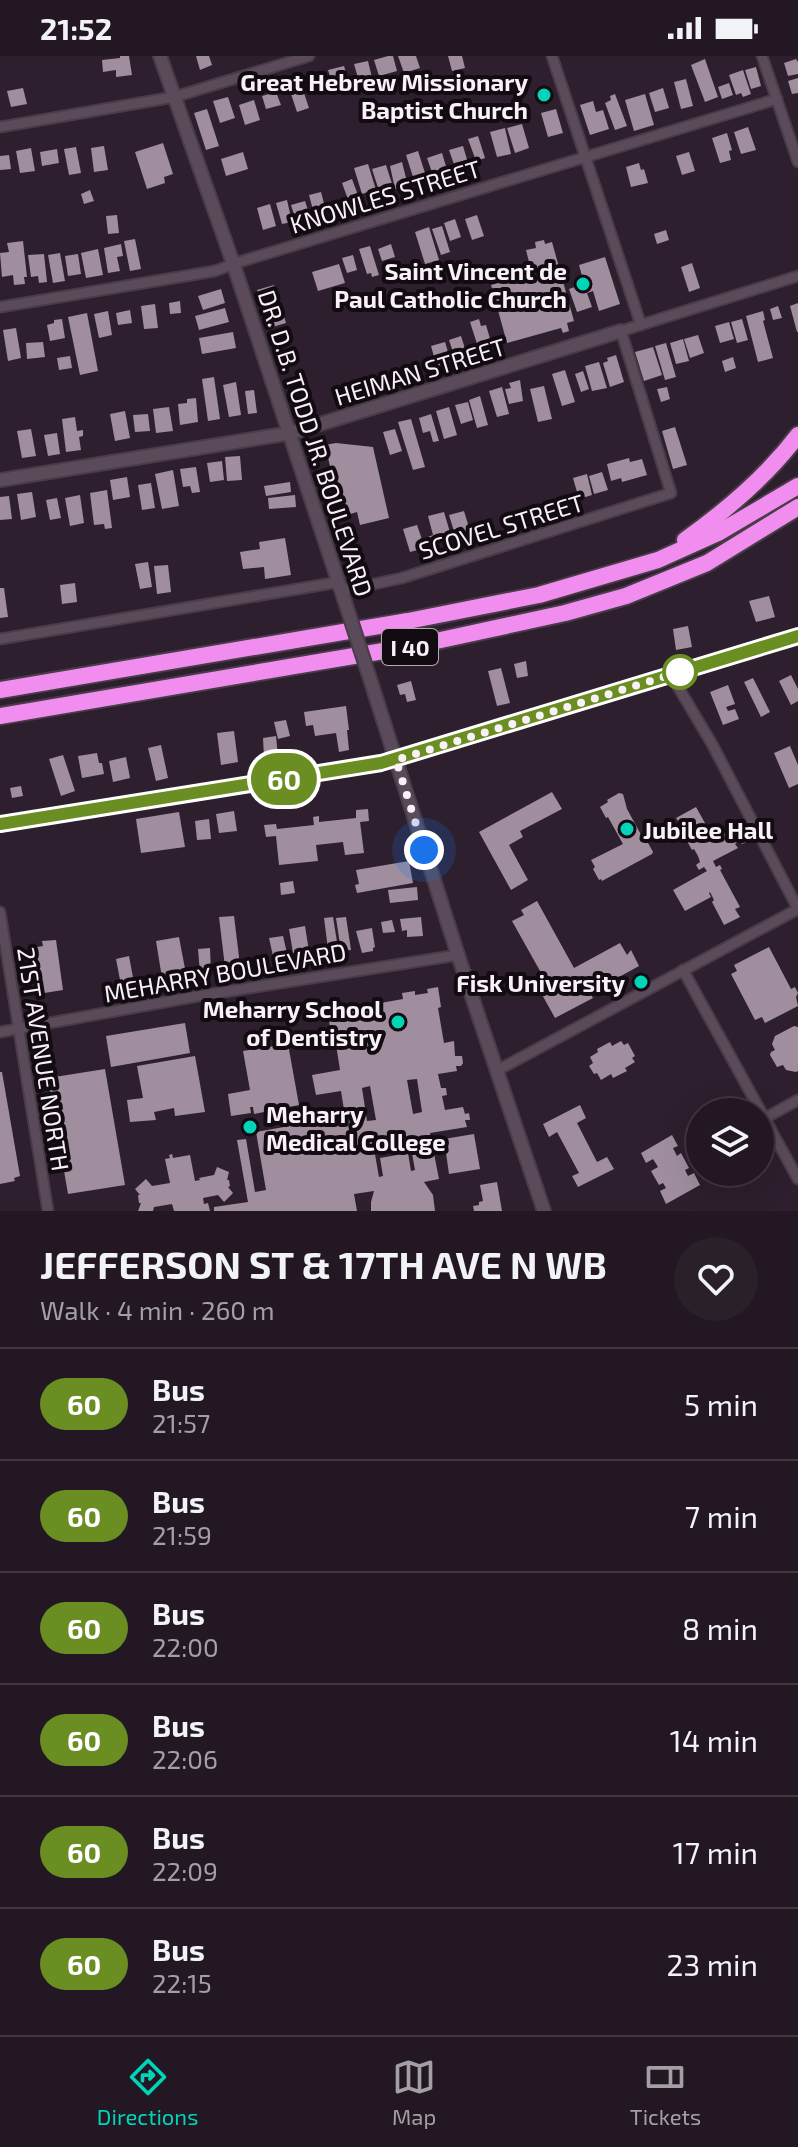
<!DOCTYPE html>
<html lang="en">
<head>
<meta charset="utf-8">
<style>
  :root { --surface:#221722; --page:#2a202a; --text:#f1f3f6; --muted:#a29fa5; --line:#3f3640; --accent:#00d5b7 }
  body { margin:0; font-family:"Exo 2",sans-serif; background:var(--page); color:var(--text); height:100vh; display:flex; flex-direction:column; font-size:30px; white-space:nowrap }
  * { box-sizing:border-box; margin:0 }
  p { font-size:26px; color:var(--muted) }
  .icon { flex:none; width:44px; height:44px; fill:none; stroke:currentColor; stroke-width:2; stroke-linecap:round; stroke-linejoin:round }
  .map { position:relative; height:1155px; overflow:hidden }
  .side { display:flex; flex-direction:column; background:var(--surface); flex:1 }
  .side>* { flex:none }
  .badge { padding:0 16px; border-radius:26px; font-size:28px; line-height:52px }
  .tools { position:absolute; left:686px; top:1042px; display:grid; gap:16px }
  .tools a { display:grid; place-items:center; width:88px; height:88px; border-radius:50%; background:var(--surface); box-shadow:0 8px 32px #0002,0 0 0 2px var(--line); font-size:40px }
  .you { position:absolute; width:40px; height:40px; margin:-20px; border:6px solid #fff; border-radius:50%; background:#1a73e8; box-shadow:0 0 0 12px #1a73e833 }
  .map>.badge { position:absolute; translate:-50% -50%; box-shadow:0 0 0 4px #fff }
  .round { display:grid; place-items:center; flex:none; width:84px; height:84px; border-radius:42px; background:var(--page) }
  .headline { display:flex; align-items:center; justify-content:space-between; height:136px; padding:0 40px }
  h1 { font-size:38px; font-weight:700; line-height:60px }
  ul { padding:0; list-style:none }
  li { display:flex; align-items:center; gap:24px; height:112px; padding:0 40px; border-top:2px solid var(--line) }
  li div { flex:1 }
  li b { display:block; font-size:30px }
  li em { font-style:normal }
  li .badge { min-width:88px; font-weight:700; text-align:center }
  .status { display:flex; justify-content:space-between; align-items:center; height:56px; padding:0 40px; background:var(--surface); direction:ltr }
  .status svg { height:22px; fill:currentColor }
  .tab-bar { display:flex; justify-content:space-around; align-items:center; height:112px; border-top:2px solid var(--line); background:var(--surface); font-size:22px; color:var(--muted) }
  .tab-bar a { display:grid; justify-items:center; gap:4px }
  .tab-bar .on { color:var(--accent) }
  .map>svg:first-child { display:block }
</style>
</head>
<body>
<div class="status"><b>21:52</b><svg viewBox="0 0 49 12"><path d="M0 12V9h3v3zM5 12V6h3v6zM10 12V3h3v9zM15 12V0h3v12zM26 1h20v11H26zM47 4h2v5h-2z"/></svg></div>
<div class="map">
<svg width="798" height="1155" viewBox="0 0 798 1155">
  <rect width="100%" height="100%" fill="#2d1f2d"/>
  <g fill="#a08e9f" fill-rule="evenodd">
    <path d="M120,0H129L132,19L116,21V14L103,16L102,4L120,2Z"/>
    <path d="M196,0H209L212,9L200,14Z"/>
    <path d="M388,0H393L397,15L379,20L374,4Z"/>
    <path d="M398,0H416L420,12L404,17Z"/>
    <path d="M448,0H462L465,12L452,15Z"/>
    <path d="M705,3L718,41L705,46L691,9Z"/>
    <path d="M796,3L798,6V18L788,20L784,7Z"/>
    <path d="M368,5L373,26L360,29L354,8Z"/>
    <path d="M344,10L350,30L335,35L328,14Z"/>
    <path d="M756,11L761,30L751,33L745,14Z"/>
    <path d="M743,14L751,38L743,41L741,37L736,39L729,19Z"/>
    <path d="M798,22V37L792,38L788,25Z"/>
    <path d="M686,23L693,50L681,53L674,26Z"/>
    <path d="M729,27L733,39L722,43L718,31Z"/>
    <path d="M302,31L309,52L297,56L290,35Z"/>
    <path d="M23,32L27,48L11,51L7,35Z"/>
    <path d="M663,32L669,52L655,56L649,37Z"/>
    <path d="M276,36L281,49L266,53L262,40Z"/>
    <path d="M615,38L627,70L615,74L605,47L611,44L610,40Z"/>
    <path d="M645,38L654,69L634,75L625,44Z"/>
    <path d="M228,41L235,62L220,67L213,45Z"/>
    <path d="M254,44L260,64L245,69L239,49Z"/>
    <path d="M593,45L596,56L603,54L609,73L590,79L580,49Z"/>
    <path d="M207,53L219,90L206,94L194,57Z"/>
    <path d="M556,53L563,77L548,81L541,57Z"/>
    <path d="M522,68L529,92L515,97L507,72Z"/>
    <path d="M748,71L756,94L741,98L734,76Z"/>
    <path d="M505,72L511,98L497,101L490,76Z"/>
    <path d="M727,77L732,94L729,95L731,104L720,107L712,82Z"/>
    <path d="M478,80L485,102L476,105L468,83Z"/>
    <path d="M163,87L173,118L164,121L165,127L147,133L135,96Z"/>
    <path d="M104,90L108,114L94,116L91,92Z"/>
    <path d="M463,90L469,110L456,114L449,94Z"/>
    <path d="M76,91L81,117L69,119L64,93Z"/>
    <path d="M31,92L35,115L20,117L16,95Z"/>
    <path d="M57,93L59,107L42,110L40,96Z"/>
    <path d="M418,95L425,117L413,121L406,99Z"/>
    <path d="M243,96L248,113L226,120L221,103Z"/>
    <path d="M689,96L695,115L682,119L676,100Z"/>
    <path d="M442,97L448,117L434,122L427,102Z"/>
    <path d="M9,99L11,113L0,114V100Z"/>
    <path d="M402,106L408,130L395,133L390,110Z"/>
    <path d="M639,107L641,114L644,113L648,127L631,131L626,111Z"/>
    <path d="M368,108L377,137L369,139L368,136L362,138L354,112Z"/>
    <path d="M386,109L394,134L380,138L372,113Z"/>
    <path d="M352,123L359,142L349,146L342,127Z"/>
    <path d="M90,134L94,145L84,148L81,138Z"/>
    <path d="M321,136L325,151L313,154L309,139Z"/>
    <path d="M287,144L292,166L282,168L276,147Z"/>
    <path d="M305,145L310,160L296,165L291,149Z"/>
    <path d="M270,148L276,170L263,174L257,152Z"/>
    <path d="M117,159L119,177L108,178L106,160Z"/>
    <path d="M477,159L484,180L472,184L465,163Z"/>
    <path d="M455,163L461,181L450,185L444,167Z"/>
    <path d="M442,170L450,196L441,199L432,173Z"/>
    <path d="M429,171L439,204L425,208L415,176Z"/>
    <path d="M666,174L669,184L657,188L654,178Z"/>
    <path d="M135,183L141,213L130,215L124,185Z"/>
    <path d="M544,184L545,188L552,186L574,265L567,267L569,275L563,277L561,272L507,287L491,229L532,218L526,194L536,192L535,186Z"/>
    <path d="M23,185L27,221H24L25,228L14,229L13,219L2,221L0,197L9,196L7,187Z"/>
    <path d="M121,188L123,200L117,201L120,215L108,217L104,192Z"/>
    <path d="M391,188L395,201L382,205L378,193Z"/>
    <path d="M370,190L379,219L372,221L371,217L367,218L359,193Z"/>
    <path d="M98,193L103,219L86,222L81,197Z"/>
    <path d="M60,197L65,225L53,227L48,199Z"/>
    <path d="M44,198L47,226L39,227L38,220L31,221L28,199Z"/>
    <path d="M78,198L81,218L68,220L65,200Z"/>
    <path d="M353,199L357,214L347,217L342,202Z"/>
    <path d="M605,201L620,248L599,255L593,235L587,237L592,251L577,256L569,233L580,229L578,222L582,220L579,209Z"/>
    <path d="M692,207L700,232L689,236L681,211Z"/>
    <path d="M339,208L345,227L318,235L312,216Z"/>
    <path d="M274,229L286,267L269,272L257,234Z"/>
    <path d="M221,233L225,247L203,254L198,240Z"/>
    <path d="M180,245L181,257L170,258L169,247Z"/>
    <path d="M798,247V276H797L790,250Z"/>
    <path d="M155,248L158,272L144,273L141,250Z"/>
    <path d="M778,250L782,262L773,264L770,253Z"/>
    <path d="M225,252L229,266L199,274L195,260Z"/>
    <path d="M130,254L132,267L118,269L116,257Z"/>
    <path d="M108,255L112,279L99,282L94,258Z"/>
    <path d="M763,255L765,264L763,265L773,302L758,306L746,260Z"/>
    <path d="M87,257L98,315L80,319L68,261Z"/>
    <path d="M62,263L65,282L50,285L47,269L54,267V264Z"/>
    <path d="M479,263L481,270L486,269L493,293L480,297L470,266Z"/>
    <path d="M742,263L748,284L737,287L731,266Z"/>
    <path d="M729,266L734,283L720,287L715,270Z"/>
    <path d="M16,272L21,302L8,305L3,274Z"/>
    <path d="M233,276L236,292L202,298L199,282Z"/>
    <path d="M698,279L704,297L690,302L684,283Z"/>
    <path d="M461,280L468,302L456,305L449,284Z"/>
    <path d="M683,283L689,305L676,308L670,287Z"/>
    <path d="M43,286L45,301L27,303L26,287Z"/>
    <path d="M445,286L451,306L437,311L431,290Z"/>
    <path d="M666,287L676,321L665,324L655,290Z"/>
    <path d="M653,291L662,319L644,325L635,296Z"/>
    <path d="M616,299L624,326L610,331L603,307L608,305L607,302Z"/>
    <path d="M70,300L72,312L59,314L57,302Z"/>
    <path d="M733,301L736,312L725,316L722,305Z"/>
    <path d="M599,306L607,332L592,335L585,310Z"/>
    <path d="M565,314L575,346L562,350L552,318Z"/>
    <path d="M583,315L589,333L581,336L575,318Z"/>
    <path d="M214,321L220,363L208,365L202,323Z"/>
    <path d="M520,324L523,345L509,348L505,333L511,332L509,327Z"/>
    <path d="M236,326L241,359L229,361L223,329Z"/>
    <path d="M544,330L552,363L538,366L530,333Z"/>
    <path d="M502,331L509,358L497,361L489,335Z"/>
    <path d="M667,331L670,343L661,346L657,333Z"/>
    <path d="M254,334L257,357L248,358L245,335Z"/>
    <path d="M480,340L488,369L477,372L469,344Z"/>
    <path d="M196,342L198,366L180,369L178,348L187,347V343Z"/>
    <path d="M468,346L473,364L461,368L455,349Z"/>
    <path d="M169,351L173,375L156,377L153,353Z"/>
    <path d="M449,351L457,379L444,383L436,355Z"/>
    <path d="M125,355L130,382L115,385L110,358Z"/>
    <path d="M148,358L150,375L135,376L133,359Z"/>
    <path d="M431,358L439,385L433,386L430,375L423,377L419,362Z"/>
    <path d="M75,361L77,375L83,374V380L79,381L81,394L66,396L62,363Z"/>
    <path d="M411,363L425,411L413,414L398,366Z"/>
    <path d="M675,371L687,409L673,413L662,375Z"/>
    <path d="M31,373L36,400L22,402L17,375Z"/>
    <path d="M395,373L402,395L390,399L383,376Z"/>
    <path d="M57,377L60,398L48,400L44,379Z"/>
    <path d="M336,387L373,391L389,462L360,469L357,456L347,459L345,447L339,448L325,389Z"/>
    <path d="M240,400L242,424L227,425L225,401Z"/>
    <path d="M629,402L630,406L642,403L647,419L622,426L621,422L611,425L607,408Z"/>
    <path d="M222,405L224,424L210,426L207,407Z"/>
    <path d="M196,411L200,436L192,437L190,430L183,431L180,413Z"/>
    <path d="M173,414L179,450L162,453L155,418Z"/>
    <path d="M602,416L608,434L594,438L589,420Z"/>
    <path d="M587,418L592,439L579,443L573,422Z"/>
    <path d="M127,421L130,441L113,444L110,424Z"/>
    <path d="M290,426L291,436L266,440L264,430Z"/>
    <path d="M151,427L155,452L142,454L138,429Z"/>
    <path d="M107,434L112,472L105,473L104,468L94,469L90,437Z"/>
    <path d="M32,436L36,461L21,464L17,438Z"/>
    <path d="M80,439L84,467L70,470L65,442Z"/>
    <path d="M295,439L296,451L269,453L268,442Z"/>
    <path d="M9,440L12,463L0,464V441Z"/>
    <path d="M57,442L61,462L50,464L46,444Z"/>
    <path d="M464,455L471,478L456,482L449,459Z"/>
    <path d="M444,456L452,483L431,490L428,481L433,479L428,460Z"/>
    <path d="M417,469L425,492L410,496L403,473Z"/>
    <path d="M285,482L291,519L265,523L264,511L243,513L240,496L260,493L259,486Z"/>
    <path d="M148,506L152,531L140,533L135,508Z"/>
    <path d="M168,509L171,536L157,538L154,510Z"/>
    <path d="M75,527L77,546L62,548L60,529Z"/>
    <path d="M0,532H4L8,561L0,562Z"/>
    <path d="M769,540L775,561L756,566L749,545Z"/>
    <path d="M688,570L692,591L676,594L673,573Z"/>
    <path d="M526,605L528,620L517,622L514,608Z"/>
    <path d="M501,612L510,647L497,650L488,615Z"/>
    <path d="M791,619L798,633V645L791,649L779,625Z"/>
    <path d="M753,622L770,656L761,661L744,626Z"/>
    <path d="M411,625L416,644L407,646L405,638L400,639L397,629Z"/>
    <path d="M728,629L735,648L726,651L728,655L735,653L739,663L723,669L710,636Z"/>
    <path d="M346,650L349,674H347L349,694L339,696L336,677L315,680L313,669L306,670L304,656Z"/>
    <path d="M286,664L290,680L278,683L274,666Z"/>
    <path d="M234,675L238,706L221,709L217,677Z"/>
    <path d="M276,680L278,701L264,702L263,682Z"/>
    <path d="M161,689L168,722L156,725L148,692Z"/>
    <path d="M790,690L798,709V728L789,732L774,697Z"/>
    <path d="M97,697L99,707H102L104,718L82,722L78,700Z"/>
    <path d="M63,699L75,735L61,740L49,703Z"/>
    <path d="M126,701L130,722L113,726L109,705Z"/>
    <path d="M21,730L23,740L12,742L10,732Z"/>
    <path d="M552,736L562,753L520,775L523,781L509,789L528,824L511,834L479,776Z"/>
    <path d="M619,737L623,738L627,753L645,786L647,785L653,796L652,798L602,825L601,823L599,824L593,813L595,811L591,804L623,788L608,761L606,762L600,751L608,746L607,744Z"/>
    <path d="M696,751L710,776L707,778L711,785L712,784L711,781L735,767L746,786L742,788L740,785L735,788L738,792L713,805L716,811L720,809L722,813L720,814L740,851L735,853L740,861L724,869L712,846L714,844L710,836L709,837L711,841L685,855L673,834L707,815L704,811L699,814L696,809L700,806L698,800L694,793L692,794L678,769L682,767L681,765L679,766L676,762Z"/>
    <path d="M368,753L369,765L360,766L364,797L345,799L343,786L316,789L318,805L279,809L276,780L266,781L264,769L276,768L277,773L314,769L313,761L319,760V766L356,762V754Z"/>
    <path d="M234,755L237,775L219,777L216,758Z"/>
    <path d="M179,756L185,791L141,797L136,763Z"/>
    <path d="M209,763L211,783L197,784L195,765Z"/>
    <path d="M409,805L413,827L357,837L355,829L359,828L356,814Z"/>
    <path d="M293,825L295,837L281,839L280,827Z"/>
    <path d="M417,831L418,844L390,847L388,834Z"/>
    <path d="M537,845L574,912L620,887L627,899L631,894L639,910L590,937L593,942L555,962L540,935L549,931L512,865L524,859L521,854Z"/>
    <path d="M234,860L240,909L225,911L219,861Z"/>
    <path d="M333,861L338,892L328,893L324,862Z"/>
    <path d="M346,861L351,894L341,895L336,862Z"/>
    <path d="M421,861L423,880L407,881V874L402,875L400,863Z"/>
    <path d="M392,864L395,876L383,877L381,866Z"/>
    <path d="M305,870L309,895L293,897L289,873Z"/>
    <path d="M372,872L375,891L373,892V895L362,897L356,875Z"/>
    <path d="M283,880L287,897L273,900L269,882Z"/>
    <path d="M179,881L186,918L162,922L156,885Z"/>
    <path d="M56,884L63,934L38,938L31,892L43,890L42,885Z"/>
    <path d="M769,891L791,933L795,931L798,937L796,941L798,950L765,967L762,961L755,964L731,918L737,915L734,909Z"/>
    <path d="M210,892L211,917H200L198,893Z"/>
    <path d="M129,900L134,927L121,929L116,903Z"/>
    <path d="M438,931L441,951L438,952L444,987L454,985L455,1000H462L463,1007L461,1010H456L457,1015L438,1018L441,1032H446L447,1039L442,1040L445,1054L463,1051L465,1058L469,1057L470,1064H465L467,1071L430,1077L439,1123L424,1126L433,1139L435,1155H371V1146L374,1135L354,1138L357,1155H214V1151L248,1146L237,1084L246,1083L255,1136L266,1134L256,1076L345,1060L341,1035L316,1039L312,1019L340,1014L335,982L323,984L321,972L330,971L327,954L339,952L341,954L403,943L402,937L415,935V939L428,937L427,933ZM417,1023L422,1056L413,1058L407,1024ZM370,1030L376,1064L367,1065L362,1032ZM409,1081L415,1114L411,1115L408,1097L380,1102L383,1120L379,1121L373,1087Z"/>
    <path d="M185,967L190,997L111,1011L106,980Z"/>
    <path d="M794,970L798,971V1015L796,1016L786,1014L783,1009L777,1011L770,999L771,996L775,994L772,988L775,980Z"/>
    <path d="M621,985L624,989L628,987L635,1000L632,1002L635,1006L625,1012L627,1015L613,1022L611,1018L601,1024L597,1017L594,1018L589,1010L593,1007L590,1001L598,996L597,993L610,986L612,990Z"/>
    <path d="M288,988L299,1049L254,1058L253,1051H250L251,1057L231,1060L228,1038L250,1034L243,995Z"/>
    <path d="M195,1000L205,1056L175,1060L174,1052L154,1056L156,1064L130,1066L127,1044L143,1042L137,1010Z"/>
    <path d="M105,1013L125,1129L68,1138L48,1022Z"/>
    <path d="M0,1016H2L20,1120L14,1122L15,1125L0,1128Z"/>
    <path d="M580,1049L586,1062L577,1067L597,1106L607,1101L614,1113L578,1131L572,1120L579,1117L557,1076L549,1081L543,1068Z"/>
    <path d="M474,1078L480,1113L449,1118L444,1083Z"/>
    <path d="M672,1079L678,1090L673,1092L677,1100L681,1097L689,1112L685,1114L688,1120L694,1117L700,1129L666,1148L660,1135L666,1132L663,1127L659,1129L651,1115L658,1111L653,1103L646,1107L641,1097Z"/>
    <path d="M172,1098L173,1102L190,1099L195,1125L200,1124L199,1122L214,1119L217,1111L229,1116L227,1124H229L230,1130L228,1131L233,1137L224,1146L218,1139L203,1142L204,1148L208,1147L210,1155H174L172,1148L154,1151L153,1155H138L141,1147H139L138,1139H140L135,1133L146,1123L152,1130L170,1127L165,1103L170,1102L169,1099Z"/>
    <path d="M497,1126L502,1155H474L473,1150L479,1149V1146L483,1145L480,1129Z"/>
  </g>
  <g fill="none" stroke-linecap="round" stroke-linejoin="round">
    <defs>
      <g id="street">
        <path d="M552,0L641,269"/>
        <path d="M762,0L798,106"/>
        <path d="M0,71L174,41L309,0"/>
        <path d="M0,251L215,215L239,206L777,43"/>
        <path d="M341,535L402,522L671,437L621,275L798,220"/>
        <path d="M0,583L339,526"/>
        <path d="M671,619L712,688L798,853"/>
        <path d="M0,856L48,1155"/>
        <path d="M683,914L798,1123"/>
        <path d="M0,976L198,940L458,899"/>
        <path d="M498,1014L798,853"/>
        <path d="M765,1062L798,1044"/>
      </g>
      <g id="secondary">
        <path d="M160,0L233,207L346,549"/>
        <path d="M0,424L291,377L621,275"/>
        <path d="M371,626L458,899L544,1155"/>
        <path d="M0,768L381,707L798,580"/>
      </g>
      <g id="highway">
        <path d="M685,484C727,454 767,420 798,379"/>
        <path d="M0,634L408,565L539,539L658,504L718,477L798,430"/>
        <path d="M0,660L413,590L565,557L626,540L707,507L798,451"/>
      </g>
    </defs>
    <use href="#street" stroke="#473c47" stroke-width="13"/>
    <use href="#secondary" stroke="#473c47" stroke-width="16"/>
    <use href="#highway" stroke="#473c47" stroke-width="20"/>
    <use href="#street" stroke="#5b4b5a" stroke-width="9"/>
    <use href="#secondary" stroke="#5b4b5a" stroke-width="12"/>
    <use href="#highway" stroke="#f18def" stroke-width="16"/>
    <defs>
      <path id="secondary-bridge" d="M346,549L371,626"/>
    </defs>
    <use href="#secondary-bridge" stroke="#473c47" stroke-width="16" stroke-linecap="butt"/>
    <use href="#secondary-bridge" stroke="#5b4b5a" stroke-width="12"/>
  </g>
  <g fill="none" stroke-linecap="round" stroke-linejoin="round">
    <defs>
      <path id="line" d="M0,768L381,707L798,580"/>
    </defs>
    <use href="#line" stroke="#fff" stroke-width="18"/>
    <use href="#line" stroke="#6b8e23" stroke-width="12"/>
    <path stroke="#faf0f9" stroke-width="8" stroke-dasharray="0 14.4" d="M424,794L396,704L680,616"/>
  </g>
  <g fill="#00d5b7" stroke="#120b11" stroke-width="3">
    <circle cx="544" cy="39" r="8"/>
    <circle cx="583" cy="228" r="8"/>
    <circle cx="627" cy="773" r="8"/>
    <circle cx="641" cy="926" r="8"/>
    <circle cx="398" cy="966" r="8"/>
    <circle cx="250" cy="1071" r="8"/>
  </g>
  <circle fill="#fff" stroke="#6b8e23" stroke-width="4" cx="680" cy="616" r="16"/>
  <g text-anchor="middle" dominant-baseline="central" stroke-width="8" stroke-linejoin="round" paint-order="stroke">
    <rect fill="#120b11" stroke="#b4abb3" stroke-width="2" x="382" y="573" width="56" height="36" rx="6"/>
    <g font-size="22" font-weight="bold" fill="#faf0f9">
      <text x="410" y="591">I 40</text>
    </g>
    <g font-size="24" font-weight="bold" fill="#faf0f9" stroke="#120b11" text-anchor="end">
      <text x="528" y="25">Great Hebrew Missionary<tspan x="528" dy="28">Baptist Church</tspan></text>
      <text x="567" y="214">Saint Vincent de<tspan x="567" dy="28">Paul Catholic Church</tspan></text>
      <text x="643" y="773" text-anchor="start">Jubilee Hall</text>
      <text x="625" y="926">Fisk University</text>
      <text x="382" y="952">Meharry School<tspan x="382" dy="28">of Dentistry</tspan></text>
      <text x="266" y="1057" text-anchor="start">Meharry<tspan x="266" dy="28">Medical College</tspan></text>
    </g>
    <g font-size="24" fill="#faf0f9" stroke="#120b11">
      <text transform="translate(385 140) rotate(-17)">KNOWLES STREET</text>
      <text transform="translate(420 315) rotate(-17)">HEIMAN STREET</text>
      <text transform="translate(316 387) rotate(72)">DR. D.B. TODD JR. BOULEVARD</text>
      <text transform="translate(501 470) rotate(-17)">SCOVEL STREET</text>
      <text transform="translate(225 916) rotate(-10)">MEHARRY BOULEVARD</text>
      <text transform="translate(44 1003) rotate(81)">21ST AVENUE NORTH</text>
    </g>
  </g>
</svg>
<div class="tools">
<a><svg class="icon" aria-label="layers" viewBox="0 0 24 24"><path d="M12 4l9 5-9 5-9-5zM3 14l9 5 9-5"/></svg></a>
</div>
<div class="you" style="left:424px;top:794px"></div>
<b class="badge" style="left:284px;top:723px;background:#6b8e23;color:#fff">60</b>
</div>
<section class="side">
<div class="headline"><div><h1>JEFFERSON ST &amp; 17TH AVE N WB</h1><p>Walk · 4 min · 260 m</p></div><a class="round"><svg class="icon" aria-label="heart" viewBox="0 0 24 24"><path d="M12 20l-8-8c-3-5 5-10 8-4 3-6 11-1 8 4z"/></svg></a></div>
<ul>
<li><span class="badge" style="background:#6b8e23;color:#fff">60</span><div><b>Bus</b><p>21:57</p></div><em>5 min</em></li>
<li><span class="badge" style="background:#6b8e23;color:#fff">60</span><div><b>Bus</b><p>21:59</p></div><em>7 min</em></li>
<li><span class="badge" style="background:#6b8e23;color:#fff">60</span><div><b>Bus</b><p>22:00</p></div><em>8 min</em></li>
<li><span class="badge" style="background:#6b8e23;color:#fff">60</span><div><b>Bus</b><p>22:06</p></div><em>14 min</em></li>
<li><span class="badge" style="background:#6b8e23;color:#fff">60</span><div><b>Bus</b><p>22:09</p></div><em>17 min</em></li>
<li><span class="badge" style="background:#6b8e23;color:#fff">60</span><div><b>Bus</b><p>22:15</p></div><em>23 min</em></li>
</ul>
</section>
<nav class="tab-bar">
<a class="on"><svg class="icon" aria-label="directions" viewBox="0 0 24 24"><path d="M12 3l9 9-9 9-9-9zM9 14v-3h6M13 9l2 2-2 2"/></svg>Directions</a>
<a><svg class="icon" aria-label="map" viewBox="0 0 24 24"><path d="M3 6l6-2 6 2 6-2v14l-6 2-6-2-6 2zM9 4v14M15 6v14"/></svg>Map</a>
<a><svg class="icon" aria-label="tickets" viewBox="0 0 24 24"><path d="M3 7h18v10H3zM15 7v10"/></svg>Tickets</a>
</nav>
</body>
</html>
